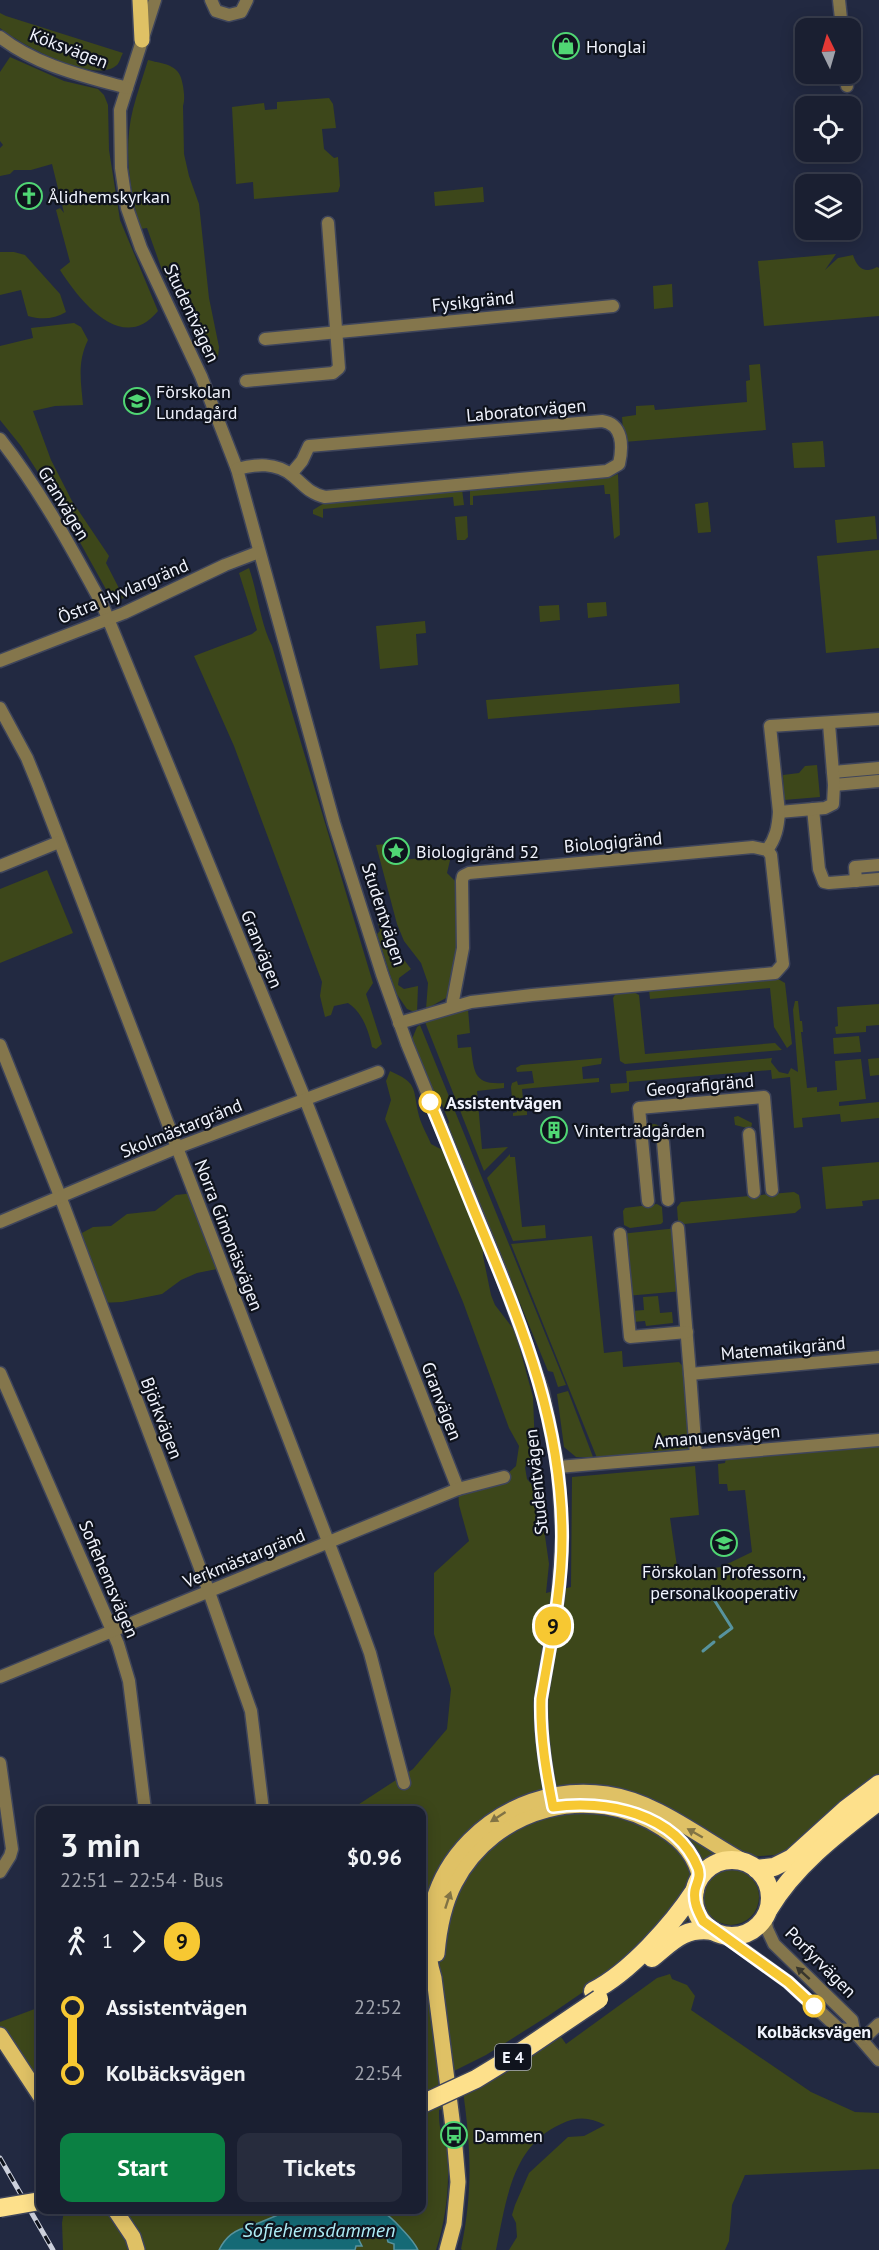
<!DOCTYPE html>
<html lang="en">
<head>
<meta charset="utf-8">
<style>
  :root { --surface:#1a1f31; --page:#272c3d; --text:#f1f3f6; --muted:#9fa2ab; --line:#383d4d; --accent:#0b8043 }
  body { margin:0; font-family:"PT Sans",sans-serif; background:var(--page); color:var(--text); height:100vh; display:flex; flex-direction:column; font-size:22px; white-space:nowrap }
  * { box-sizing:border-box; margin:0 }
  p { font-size:20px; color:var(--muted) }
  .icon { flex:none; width:33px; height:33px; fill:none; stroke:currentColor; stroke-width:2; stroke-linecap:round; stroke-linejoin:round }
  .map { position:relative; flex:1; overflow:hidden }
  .drawer { position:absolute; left:36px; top:1806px; width:390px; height:408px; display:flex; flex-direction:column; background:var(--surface); border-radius:12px; box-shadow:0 3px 15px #0003,0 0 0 2px var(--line) }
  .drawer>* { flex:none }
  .badge { padding:0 12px; border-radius:20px; font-size:21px; line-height:39px }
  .needle { width:39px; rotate:355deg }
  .tools { position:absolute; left:795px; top:18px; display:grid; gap:12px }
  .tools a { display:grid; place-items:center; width:66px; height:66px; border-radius:12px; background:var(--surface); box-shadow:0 3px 15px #0003,0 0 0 2px var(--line); font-size:30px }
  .map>.badge { position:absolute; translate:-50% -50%; box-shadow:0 0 0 3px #fff }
  .legs { display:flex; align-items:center; gap:9px; height:66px; padding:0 24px; font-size:20px }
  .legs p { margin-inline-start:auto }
  .head { display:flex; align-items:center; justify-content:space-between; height:102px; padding:0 24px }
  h1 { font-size:33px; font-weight:800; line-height:45px }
  .action { display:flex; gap:12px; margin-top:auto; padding:12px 24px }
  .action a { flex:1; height:69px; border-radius:12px; background:var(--accent); color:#fff; font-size:24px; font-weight:800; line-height:69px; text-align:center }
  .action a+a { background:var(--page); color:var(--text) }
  ul { padding:0 24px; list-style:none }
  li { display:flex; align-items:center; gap:21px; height:66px; font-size:22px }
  li i { display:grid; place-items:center; width:9px; height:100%; margin:0 8px; background:currentColor }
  li i::after { content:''; width:15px; height:15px; margin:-8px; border:4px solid; border-radius:50%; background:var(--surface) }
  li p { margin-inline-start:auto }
  li:first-child i { background:linear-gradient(#0000 50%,currentColor 0) }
  li:last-child i { background:linear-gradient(currentColor 50%,#0000 0) }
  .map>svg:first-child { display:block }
</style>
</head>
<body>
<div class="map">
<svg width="879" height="2250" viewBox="0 0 879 2250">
  <rect width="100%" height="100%" fill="#222941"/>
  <g fill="#3d471a">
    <path d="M0,13L6,16L123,53C121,56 120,62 117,65C95,85 23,45 4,31L0,28Z"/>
    <path d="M10,57L64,81L98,89L104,95L108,105L109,150L120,220L158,311C122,355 80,301 60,270L70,262L56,210L60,208L64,213L52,164L31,170H14L10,174L0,176V148L3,145L0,141V72Z"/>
    <path d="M148,60C167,65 180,64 183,86C184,93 185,99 183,106L184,154L189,176L199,204L209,298L219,347L218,357L202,354L187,316L184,300L174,290L162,270L147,228L140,229C130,190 123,149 133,109C137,93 143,77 148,60Z"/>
    <path d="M329,98L333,104L336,128L322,129L324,149L334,158L338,157L340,186L338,192L254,199L253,182L236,184L232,107L264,103L265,110L277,109V102Z"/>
    <path d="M483,187L484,202L435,206L434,192Z"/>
    <path d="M0,252H14L25,255L60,294L66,312C55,319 41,320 28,316L21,290L0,295Z"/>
    <path d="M836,254L825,270L838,258L853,255C857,268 865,274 877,267L879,268V316L764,326L758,261Z"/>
    <path d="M672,284L673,307L654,309L653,286Z"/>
    <path d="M74,323L81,327L88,340C77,362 81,382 83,405L55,406L33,411L51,460L72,501L109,556L106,563L124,598L113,602L61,508L21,446L0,420V346L33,338L31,328Z"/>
    <path d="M760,364L766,430L624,442L622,417L636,415V406L654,405L655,410L747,402L746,381L750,380L749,365Z"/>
    <path d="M823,441L825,467L794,468L792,443Z"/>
    <path d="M618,474L620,535L614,539L610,494H605L604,485L473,496V505H470V489L608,478Z"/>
    <path d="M462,489L464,505L454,506L453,497L323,509V518L313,514V510L326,502Z"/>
    <path d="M708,502L711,532L698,533L695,504Z"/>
    <path d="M467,516L468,537L465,540H457L455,517Z"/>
    <path d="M875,516L877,539L837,543L835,520Z"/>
    <path d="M879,550V648L826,653L817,556Z"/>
    <path d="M249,568C258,594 260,622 272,646L373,983L366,994L382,1044L376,1049L372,1047C369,1031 362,1012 348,1003L334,1006L331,1015L325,1017L320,996L322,982L234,746L194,656L252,634L257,630L239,573Z"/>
    <path d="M606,602L607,616L588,618L587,603Z"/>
    <path d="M559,605L560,620L540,622L539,606Z"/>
    <path d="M425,621L426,633L416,634L418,665L380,669L376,626Z"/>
    <path d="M679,684L680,703L488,719L486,700Z"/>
    <path d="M817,765L820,797L784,800L783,775L799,773L805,766Z"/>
    <path d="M396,843L398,860L451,856L447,873L455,881L459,953L446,998L426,1009L428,983L421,963L404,941L397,924L376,845Z"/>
    <path d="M47,870L73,933L0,963V889Z"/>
    <path d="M383,917L395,948L411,969L399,978L398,985L404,989L418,986L417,1013L407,1009L396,993L377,934L380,931L377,919Z"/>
    <path d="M778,979L785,983L792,1044L787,1048L774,1027L770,988L650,999L649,990Z"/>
    <path d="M632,991L639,995L645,1054L775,1043L782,1050L625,1064L620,1061L613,998L616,993Z"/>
    <path d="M795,1001H798L800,1021H802L803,1032H801L807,1088L817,1087V1092L837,1090L835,1061L861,1059L866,1099L839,1102V1106L879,1102V1118L841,1122L840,1114L802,1118L803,1127L794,1128L790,1077L772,1079L771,1070L629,1082V1091L611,1093L610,1084L627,1083L626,1071L772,1058L771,1062L779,1072L788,1074L791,1068L798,1072L793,1010Z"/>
    <path d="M879,1004V1025L866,1026V1032L836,1034L835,1027L838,1026L837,1007Z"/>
    <path d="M468,1009L470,1033L457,1035L458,1048L471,1047C474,1073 474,1085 504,1083V1088L477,1091L482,1149L508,1147L484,1171L425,1022Z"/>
    <path d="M420,1025L566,1385L558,1387L553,1372L548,1371L447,1127L449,1122L438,1094L432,1092L412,1039L417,1027Z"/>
    <path d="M859,1036L861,1052L834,1054L833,1038Z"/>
    <path d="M602,1058L601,1064L582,1067L583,1079L599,1078V1082L522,1089L524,1110L527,1111V1115L513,1116V1113L517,1112L516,1099H512L511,1087L512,1083L517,1081L518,1085L534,1083L532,1071L517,1072L516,1068L521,1065Z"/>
    <path d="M879,1058V1075L870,1076L868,1059Z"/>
    <path d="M390,1071C417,1083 413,1087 418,1112C420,1123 427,1134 431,1144L452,1155L483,1232V1256L491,1295L495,1305L515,1331L533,1397L535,1449L525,1467L527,1479L534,1487L545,1536L549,1564L546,1593L571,1587L572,1477L695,1466L699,1515L670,1518L678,1573L721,1567L752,1552L745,1490L728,1491L727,1484H719L718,1464L725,1463L727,1453L879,1440V1775L832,1812L786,1854L737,1858L700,1879L687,1921L548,2016L486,2055L438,2079L442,2109L439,2110C439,2117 439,2127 442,2133C444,2138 446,2140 447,2146C450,2182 447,2216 436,2250H63L62,2223L64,2210H422V1810H350L413,1769L447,1729L451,1689L434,1634V1573L469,1541L459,1505L458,1489L504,1477L516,1466L519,1446L509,1428L463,1302L385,1119L391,1100L386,1081Z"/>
    <path d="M738,1116L752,1123L751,1129L735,1125L734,1117Z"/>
    <circle cx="654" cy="1131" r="7"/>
    <path d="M510,1154V1157H515L522,1227L545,1225L546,1238L513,1241L487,1178Z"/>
    <path d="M879,1162V1199L862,1201L863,1206L826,1209L822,1167Z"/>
    <path d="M794,1192L799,1195L801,1208L795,1213L684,1224L678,1221L677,1207L681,1202Z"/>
    <path d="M194,1193L222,1268L197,1273L181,1280L162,1294L122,1302L100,1303L80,1234L93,1227L111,1226L127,1214L155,1211L176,1195Z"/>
    <path d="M657,1204L662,1207L663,1222L661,1224L630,1228L624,1225L623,1211L625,1208Z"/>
    <path d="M678,1228L683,1291L626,1296L620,1234Z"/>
    <path d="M592,1236L604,1353L622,1351L623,1367L679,1362L690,1374L696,1455L599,1463L511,1244Z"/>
    <path d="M658,1296L660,1313L672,1312L673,1323L646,1326L645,1321L633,1322L632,1311L644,1310L643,1297Z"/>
    <path d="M568,1391L593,1457H576L564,1447L557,1394Z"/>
    <circle cx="731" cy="1897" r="28"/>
    <path d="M670,1974L672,1979L687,1985L695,1996L691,2010L811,2092L855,2112L879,2113V2169L745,2175L732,2205L729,2241L725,2250H509L517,2237L516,2223L512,2215L515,2205L529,2173L568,2137L584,2136L605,2125C590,2117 577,2116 561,2124C511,2146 506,2203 496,2250H462L461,2249C473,2191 471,2149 463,2091L559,2034L566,2044L657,1978Z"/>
    <path d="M40,2007V2096L0,2035V2022Z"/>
  </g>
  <path fill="#156a76" stroke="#57939e" stroke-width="1.5" d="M290,2210H345C352,2215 354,2210 362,2210C384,2210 387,2213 400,2227C407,2235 413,2240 418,2250H394V2244L388,2242L386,2234C376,2230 370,2225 360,2233L359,2240L362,2246H356L355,2250H219C225,2238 235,2229 249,2227Z"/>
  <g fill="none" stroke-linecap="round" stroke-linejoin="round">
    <g stroke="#57939e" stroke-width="3">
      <path d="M713,1598L732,1628L720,1637"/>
      <path d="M703,1651L714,1642"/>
    </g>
    <defs>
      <g id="minor">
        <path d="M155,0L120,110L121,168L127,208L141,248L201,376L237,469L334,823L382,974L407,1044L501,1273L543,1392L558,1467L562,1536L558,1597L541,1699C540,1736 546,1770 553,1806"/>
        <path d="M211,0L216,11L229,15L241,12L247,0"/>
        <path d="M839,0L842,28"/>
        <path d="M0,37C37,66 84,76 127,88"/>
        <path d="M846,74L847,86"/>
        <path d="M265,339L613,306"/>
        <path d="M246,381L333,373L339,368L328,223"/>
        <path d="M0,439C40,490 71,547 102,604L305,1099L458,1489"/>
        <path d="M237,469C256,464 276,462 293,476C304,485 310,494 325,497L607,471L619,464C623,446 623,424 602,421L309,446L302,461L291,474"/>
        <path d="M0,661L124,613L225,565L259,552"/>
        <path d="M0,708L27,758L38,785L354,1609L370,1653L404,1783"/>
        <path d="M833,772L879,768"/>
        <path d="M834,785L879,781"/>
        <path d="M813,809L819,869L824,882L829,883L879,879"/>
        <path d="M779,812L825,808L833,804L834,785L829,724"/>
        <path d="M767,850C776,838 778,827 779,812L770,726L879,719"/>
        <path d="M0,866L59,842"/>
        <path d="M856,881L855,867L879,865"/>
        <path d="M399,1023L471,1002L532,995L775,973L783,964L771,855L767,850L753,847L469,873L463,876L462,881L463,948L452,1006"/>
        <path d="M0,1045L60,1196L209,1592L251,1711L263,1810"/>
        <path d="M749,1134L754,1192"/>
        <path d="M663,1142L668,1200"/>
        <path d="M648,1201L639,1108L764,1097L772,1190"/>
        <path d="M0,1222L176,1148L378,1072"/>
        <path d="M678,1228L690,1374"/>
        <path d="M620,1234L630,1337L687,1332"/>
        <path d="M0,1373L118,1644L129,1681L145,1810"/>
        <path d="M696,1455L690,1374L879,1357"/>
        <path d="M558,1467L879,1440"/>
        <path d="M0,1677L458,1489L504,1477"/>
        <path d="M0,1763L12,1849L10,1856L0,1872"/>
        <path d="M765,1917L767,1929L774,1944L852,2020L854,2031"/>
        <path d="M722,1934L788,1982L839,2029L854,2031L879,2060"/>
        <path d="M863,2039L879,2024"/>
      </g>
      <g id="major">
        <path d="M140,0L142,40"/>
        <path d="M437,1954C439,1930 444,1904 455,1883C495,1807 591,1782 663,1829C681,1840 696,1857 700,1879"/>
        <path d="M0,2035L40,2096"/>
        <path d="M115,2210L133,2237L137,2250"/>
        <path d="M447,2250L454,2224L458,2182L454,2135L434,1978C402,1872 503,1778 607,1794C657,1801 702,1839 745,1862"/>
      </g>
      <g id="highway">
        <circle cx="732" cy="1898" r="38"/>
        <path d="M756,1869L774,1867L792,1858L846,1809L879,1784"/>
        <path d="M769,1909C795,1865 839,1832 879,1801"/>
        <path d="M652,1958C673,1941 684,1927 713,1931"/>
        <path d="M593,1991C629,1973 673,1924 695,1890"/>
      </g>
    </defs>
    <use href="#minor" stroke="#3f455b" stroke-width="15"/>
    <use href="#major" stroke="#3f455b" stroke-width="18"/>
    <use href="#highway" stroke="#3f455b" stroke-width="21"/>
    <use href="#minor" stroke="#84764c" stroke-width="12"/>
    <use href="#major" stroke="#dfc165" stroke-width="15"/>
    <use href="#highway" stroke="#fde08b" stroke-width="18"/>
    <defs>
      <path id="rail" d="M0,2158L53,2250"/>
    </defs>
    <use href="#rail" stroke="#ccd0dc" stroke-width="5"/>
    <use href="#rail" stroke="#0f131d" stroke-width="3" stroke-dasharray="9" stroke-linecap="butt"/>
    <defs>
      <g id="highway-bridge">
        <path d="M422,2104L476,2079L522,2051L599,1999"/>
        <path d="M0,2208L40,2201"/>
      </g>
    </defs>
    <use href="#highway-bridge" stroke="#3f455b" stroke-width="21" stroke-linecap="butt"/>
    <use href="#highway-bridge" stroke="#fde08b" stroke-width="18"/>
  </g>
  <defs><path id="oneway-solid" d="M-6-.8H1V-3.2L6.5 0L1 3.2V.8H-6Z" transform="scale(1.5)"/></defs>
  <g fill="#817345">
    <use href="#oneway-solid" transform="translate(498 1817) rotate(147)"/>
    <use href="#oneway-solid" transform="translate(695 1833) rotate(-150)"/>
    <use href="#oneway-solid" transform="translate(448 1900) rotate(-72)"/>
  </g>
  <use fill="#38362d" href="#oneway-solid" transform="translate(803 1973) rotate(-138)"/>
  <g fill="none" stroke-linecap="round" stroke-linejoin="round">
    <defs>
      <path id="line-1" d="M430,1102C448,1145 465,1189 483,1232C525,1333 562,1426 562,1537C562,1592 550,1645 541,1699C540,1736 546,1771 553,1807C604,1799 676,1813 698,1868C701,1877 697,1882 695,1890C693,1902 698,1911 703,1921L788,1982L814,2006"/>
    </defs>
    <use href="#line-1" stroke="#fff" stroke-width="14"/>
    <use href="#line-1" stroke="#f7c832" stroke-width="9"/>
  </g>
  <defs>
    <symbol id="shop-ring" viewBox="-11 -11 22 22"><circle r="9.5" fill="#0f131d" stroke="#50d674" stroke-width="1.5"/><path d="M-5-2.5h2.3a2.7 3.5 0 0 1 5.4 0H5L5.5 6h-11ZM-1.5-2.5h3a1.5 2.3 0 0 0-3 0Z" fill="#50d674"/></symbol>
    <symbol id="church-ring" viewBox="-11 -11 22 22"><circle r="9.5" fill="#0f131d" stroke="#50d674" stroke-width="1.5"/><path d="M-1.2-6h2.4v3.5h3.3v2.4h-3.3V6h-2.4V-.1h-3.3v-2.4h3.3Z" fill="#50d674"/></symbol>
    <symbol id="school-ring" viewBox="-11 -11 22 22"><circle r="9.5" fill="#0f131d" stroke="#50d674" stroke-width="1.5"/><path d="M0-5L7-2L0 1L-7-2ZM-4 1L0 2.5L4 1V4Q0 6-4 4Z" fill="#50d674"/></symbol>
    <symbol id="sight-ring" viewBox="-11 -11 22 22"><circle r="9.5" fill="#0f131d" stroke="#50d674" stroke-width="1.5"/><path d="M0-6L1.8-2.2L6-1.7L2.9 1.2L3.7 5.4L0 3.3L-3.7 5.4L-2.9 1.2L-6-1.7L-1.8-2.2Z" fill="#50d674"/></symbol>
    <symbol id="building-ring" viewBox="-11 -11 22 22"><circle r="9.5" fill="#0f131d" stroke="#50d674" stroke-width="1.5"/><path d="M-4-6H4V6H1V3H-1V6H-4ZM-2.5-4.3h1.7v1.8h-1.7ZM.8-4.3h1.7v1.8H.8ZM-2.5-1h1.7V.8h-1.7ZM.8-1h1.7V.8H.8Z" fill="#50d674"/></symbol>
    <symbol id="bus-ring" viewBox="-11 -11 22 22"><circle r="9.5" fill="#0f131d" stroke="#50d674" stroke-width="1.5"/><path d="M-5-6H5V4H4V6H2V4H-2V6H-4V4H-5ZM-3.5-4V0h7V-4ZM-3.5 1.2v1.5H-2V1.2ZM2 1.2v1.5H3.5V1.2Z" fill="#50d674"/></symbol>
  </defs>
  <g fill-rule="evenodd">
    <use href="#shop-ring" x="551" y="31" width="30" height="30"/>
    <use href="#church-ring" x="14" y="181" width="30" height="30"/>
    <use href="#school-ring" x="122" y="386" width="30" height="30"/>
    <use href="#sight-ring" x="381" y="836" width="30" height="30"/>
    <use href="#building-ring" x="539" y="1115" width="30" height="30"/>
    <use href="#school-ring" x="709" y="1528" width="30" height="30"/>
    <use href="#bus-ring" x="439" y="2120" width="30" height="30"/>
  </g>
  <g fill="#fff" stroke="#f7c832" stroke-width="3">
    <circle cx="430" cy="1102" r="10"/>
    <circle cx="814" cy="2006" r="10"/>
  </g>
  <g text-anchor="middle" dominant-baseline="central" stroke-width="4.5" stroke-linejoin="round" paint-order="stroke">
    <rect fill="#0f131d" stroke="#acb0ba" stroke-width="1.5" x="495" y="2044" width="36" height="26" rx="4.5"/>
    <g font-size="16" font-weight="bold" fill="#f0f3fd">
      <text x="513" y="2057">E 4</text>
    </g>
    <g font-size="18" fill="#f0f3fd" stroke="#0f131d" text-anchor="start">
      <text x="586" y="46">Honglai</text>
      <text x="48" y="196">Ålidhemskyrkan</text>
      <text x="156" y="391">Förskolan<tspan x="156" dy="21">Lundagård</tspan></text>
      <text x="416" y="851">Biologigränd 52</text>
      <text x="574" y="1130">Vinterträdgården</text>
      <text x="724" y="1571" text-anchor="middle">Förskolan Professorn,<tspan x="724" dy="21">personalkooperativ</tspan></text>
      <text x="474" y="2135">Dammen</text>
    </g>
    <g font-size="18" fill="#f0f3fd" stroke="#0f131d">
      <text transform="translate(69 48) rotate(21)">Köksvägen</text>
      <text transform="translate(473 301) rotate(-6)">Fysikgränd</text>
      <text transform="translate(192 313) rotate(65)">Studentvägen</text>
      <text transform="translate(526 410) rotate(-5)">Laboratorvägen</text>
      <text transform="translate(64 503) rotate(59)">Granvägen</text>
      <text transform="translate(123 591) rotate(-23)">Östra Hyvlargränd</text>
      <text transform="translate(613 842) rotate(-5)">Biologigränd</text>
      <text transform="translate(384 914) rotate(72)">Studentvägen</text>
      <text transform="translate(262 949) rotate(68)">Granvägen</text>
      <text transform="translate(700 1085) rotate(-5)">Geografigränd</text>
      <text transform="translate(181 1128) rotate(-22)">Skolmästargränd</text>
      <text transform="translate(229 1235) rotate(69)">Norra Gimonäsvägen</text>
      <text transform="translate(783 1348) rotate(-5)">Matematikgränd</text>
      <text transform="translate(442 1401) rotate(69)">Granvägen</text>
      <text transform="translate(162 1418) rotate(69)">Björkvägen</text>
      <text transform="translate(717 1436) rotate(-5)">Amanuensvägen</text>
      <text transform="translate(536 1482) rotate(-96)">Studentvägen</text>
      <text transform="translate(244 1558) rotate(-22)">Verkmästargränd</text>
      <text transform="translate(109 1579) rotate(67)">Sofiehemsvägen</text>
      <text transform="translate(821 1962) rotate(45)">Porfyrvägen</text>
    </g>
    <g font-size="18" font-weight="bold" fill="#f0f3fd" stroke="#0f131d" text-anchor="start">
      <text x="446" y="1102">Assistentvägen</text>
      <text x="814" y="2031" text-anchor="middle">Kolbäcksvägen</text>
    </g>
    <g font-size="20" font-style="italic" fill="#aeedf7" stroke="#0f131d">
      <text x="319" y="2230">Sofiehemsdammen</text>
    </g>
  </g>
</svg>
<div class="tools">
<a><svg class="needle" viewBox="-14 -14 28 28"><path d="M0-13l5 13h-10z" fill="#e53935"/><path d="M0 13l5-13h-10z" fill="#9fa2ab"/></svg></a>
<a><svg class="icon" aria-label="locate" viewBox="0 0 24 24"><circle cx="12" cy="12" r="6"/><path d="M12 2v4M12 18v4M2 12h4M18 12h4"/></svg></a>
<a><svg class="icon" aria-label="layers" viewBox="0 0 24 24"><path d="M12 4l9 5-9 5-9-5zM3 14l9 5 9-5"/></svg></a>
</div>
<b class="badge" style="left:553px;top:1626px;background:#f7c832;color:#111">9</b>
<section class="drawer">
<div class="head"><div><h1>3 min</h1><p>22:51 – 22:54 · Bus</p></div><b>$0.96</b></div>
<div class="legs"><svg class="icon" aria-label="walk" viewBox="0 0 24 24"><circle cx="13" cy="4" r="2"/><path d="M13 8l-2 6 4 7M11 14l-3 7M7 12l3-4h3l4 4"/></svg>1<svg class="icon" aria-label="forward" viewBox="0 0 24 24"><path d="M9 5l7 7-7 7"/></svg><b class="badge" style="background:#f7c832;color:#111">9</b></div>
<ul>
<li><i style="color:#f7c832"></i><b>Assistentvägen</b><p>22:52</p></li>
<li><i style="color:#f7c832"></i><b>Kolbäcksvägen</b><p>22:54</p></li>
</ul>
<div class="action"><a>Start</a><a>Tickets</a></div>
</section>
</div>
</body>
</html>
